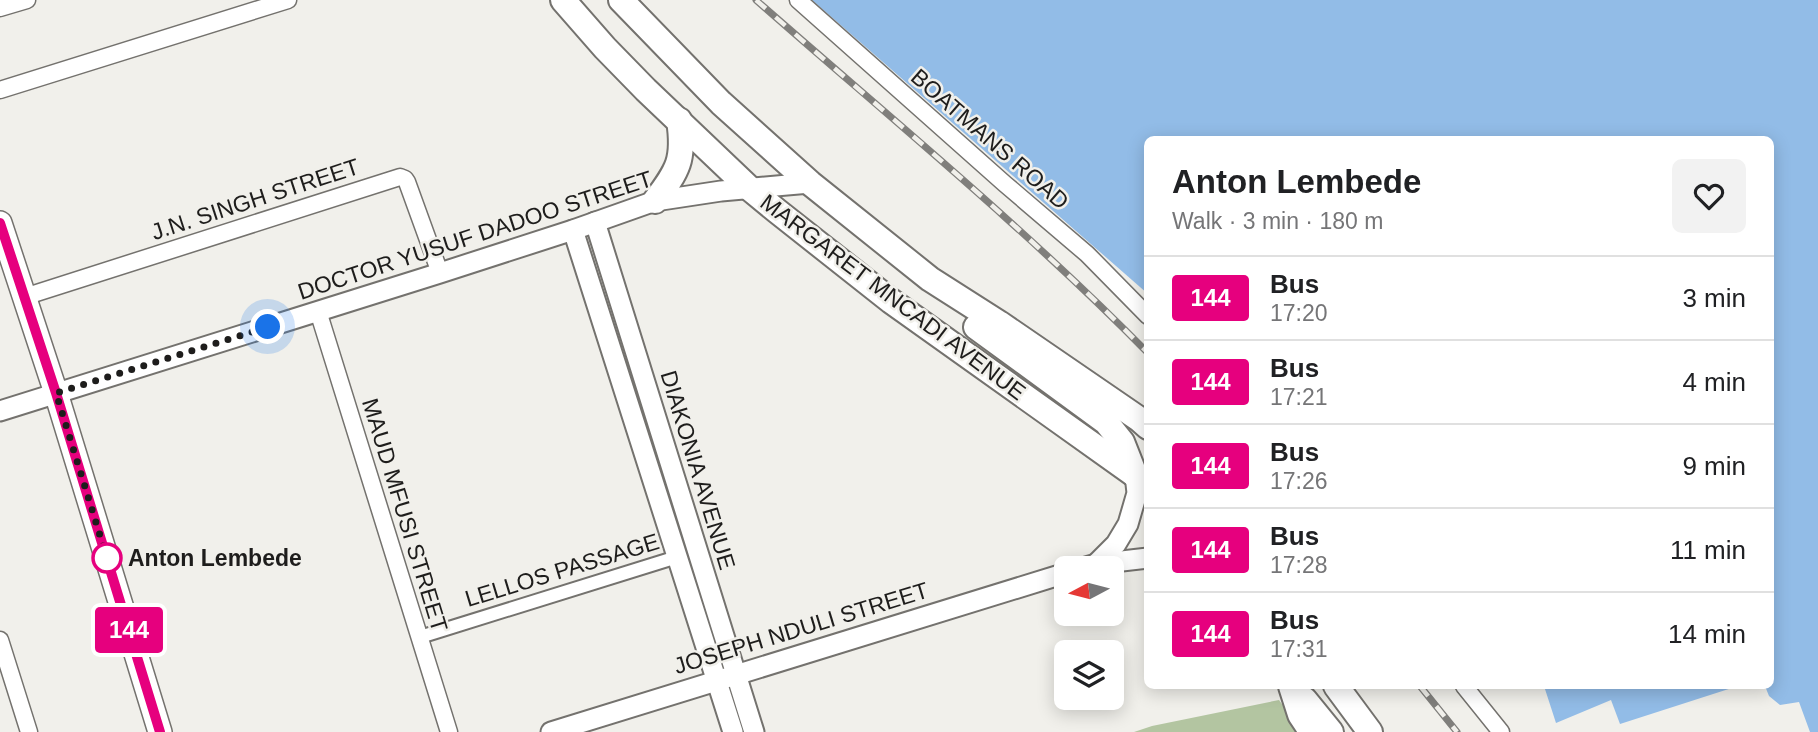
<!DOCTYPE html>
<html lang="en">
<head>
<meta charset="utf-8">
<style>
  :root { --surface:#fff; --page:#f2f2f2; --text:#202124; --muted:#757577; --line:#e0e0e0 }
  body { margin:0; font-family:Helvetica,sans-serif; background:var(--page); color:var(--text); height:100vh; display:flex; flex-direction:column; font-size:26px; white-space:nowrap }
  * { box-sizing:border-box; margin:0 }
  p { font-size:23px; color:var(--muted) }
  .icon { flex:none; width:38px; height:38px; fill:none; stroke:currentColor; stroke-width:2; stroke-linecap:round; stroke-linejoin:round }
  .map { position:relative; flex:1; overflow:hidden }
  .panel { position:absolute; left:1144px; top:136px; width:630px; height:553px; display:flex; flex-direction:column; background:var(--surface); border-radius:10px; box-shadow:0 4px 18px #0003 }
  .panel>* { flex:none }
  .badge { padding:0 14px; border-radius:5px; font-size:24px; line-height:46px }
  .needle { width:46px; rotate:263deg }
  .controls { position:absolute; left:1054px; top:556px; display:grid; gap:14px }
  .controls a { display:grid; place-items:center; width:70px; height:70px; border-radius:10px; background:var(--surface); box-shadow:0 4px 18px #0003; font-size:35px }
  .you { position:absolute; width:35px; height:35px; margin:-18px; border:5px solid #fff; border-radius:50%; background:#1a73e8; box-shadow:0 0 0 10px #1a73e833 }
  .map>.badge { position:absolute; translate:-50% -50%; box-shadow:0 0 0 4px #fff }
  .round { display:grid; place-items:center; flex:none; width:74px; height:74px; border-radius:10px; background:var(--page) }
  .headline { display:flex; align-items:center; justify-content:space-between; height:119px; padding:0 28px }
  h1 { font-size:33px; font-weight:700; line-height:52px }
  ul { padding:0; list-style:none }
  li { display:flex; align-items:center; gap:21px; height:84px; padding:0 28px; border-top:2px solid var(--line) }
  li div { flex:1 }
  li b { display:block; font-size:26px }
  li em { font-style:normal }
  li .badge { min-width:77px; font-weight:700; text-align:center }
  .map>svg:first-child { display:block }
</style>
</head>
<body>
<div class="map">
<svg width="1818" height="732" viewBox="0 0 1818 732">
  <rect width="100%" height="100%" fill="#f1f0eb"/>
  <path fill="#b3c5a1" d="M1279,700L1302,732H1134L1152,726Z"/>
  <g fill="#92bce7">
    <path d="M812,0H1818V732H1810L1799,702L1780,705L1769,696L1765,686H1771V140H1148V294Z"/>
    <path d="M1544,686H1738L1620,724L1611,700L1556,723Z"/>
  </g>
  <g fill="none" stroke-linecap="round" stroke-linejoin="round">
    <defs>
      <path id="pedestrian" d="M420,637L677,557"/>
      <g id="minor">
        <path d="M798,0L1005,184L1087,254L1148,316"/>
        <path d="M0,8L27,0"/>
        <path d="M0,90L288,0"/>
        <path d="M24,297L400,177L405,179L407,182L440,273"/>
        <path d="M318,311L449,732"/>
        <path d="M0,640L29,732"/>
        <path d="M1464,686L1501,732"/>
      </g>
      <g id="tertiary">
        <path d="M595,222L754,732"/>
        <path d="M573,230L733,732"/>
        <path d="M0,411L440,273L573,230L655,201L721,191L810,183"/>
        <path d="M1096,564L1116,544L1128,524L1137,493L1135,475"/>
        <path d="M1079,569L1096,564L1148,558"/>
        <path d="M551,732L1066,573"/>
      </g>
      <path id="secondary" d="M0,223L56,393L160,732"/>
      <g id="primary">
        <path d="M563,0L605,48L646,90L749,188L777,211L891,301L1135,475L1148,489"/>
        <path d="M621,0L721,103L810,183L930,279L999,323L1139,419L1148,427"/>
        <path d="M655,201C678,170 685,160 679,120"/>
        <path d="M976,327L1106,422L1122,442L1135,475"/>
        <path d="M1336,686L1370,732"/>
        <path d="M1305,700L1331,732"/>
      </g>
      <path id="motorway" d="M1293,686L1302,714L1314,732"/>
    </defs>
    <use href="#pedestrian" stroke="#74726e" stroke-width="16"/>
    <use href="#minor" stroke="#74726e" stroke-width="19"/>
    <use href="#tertiary" stroke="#74726e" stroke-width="23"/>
    <use href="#secondary" stroke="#74726e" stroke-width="26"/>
    <use href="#primary" stroke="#74726e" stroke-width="28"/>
    <use href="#motorway" stroke="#74726e" stroke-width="32"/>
    <use href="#pedestrian" stroke="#fff" stroke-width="12"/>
    <use href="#minor" stroke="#fff" stroke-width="16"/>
    <use href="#tertiary" stroke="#fff" stroke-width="19"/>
    <use href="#secondary" stroke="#fff" stroke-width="23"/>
    <use href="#primary" stroke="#fff" stroke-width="24"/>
    <use href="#motorway" stroke="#fff" stroke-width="28"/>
    <defs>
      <g id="rail">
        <path d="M756,0C888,116 1025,228 1148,353"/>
        <path d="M1420,686L1457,732"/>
      </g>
    </defs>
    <use href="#rail" stroke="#807f7c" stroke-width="7"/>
    <use href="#rail" stroke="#f1f0eb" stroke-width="4.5" stroke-dasharray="13" stroke-linecap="butt"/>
  </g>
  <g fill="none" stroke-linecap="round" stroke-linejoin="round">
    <defs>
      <path id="line" d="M0,223L56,393L160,732"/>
    </defs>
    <use href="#line" stroke="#fff" stroke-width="16"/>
    <use href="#line" stroke="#e6007e" stroke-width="10"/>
    <path stroke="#1e1d1c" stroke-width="7" stroke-dasharray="0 12.6" d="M107,558L56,393L268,327"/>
  </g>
  <circle fill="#fff" stroke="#e6007e" stroke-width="3.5" cx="107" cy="558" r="14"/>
  <g text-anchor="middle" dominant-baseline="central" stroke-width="5" stroke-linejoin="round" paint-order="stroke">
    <g font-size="23" fill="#1e1d1c" stroke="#f1f0eb">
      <text transform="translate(990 139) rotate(41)">BOATMANS ROAD</text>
      <text transform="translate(255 199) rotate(-18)">J.N. SINGH STREET</text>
      <text transform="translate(475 235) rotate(-18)">DOCTOR YUSUF DADOO STREET</text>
      <text transform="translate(893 297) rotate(37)">MARGARET MNCADI AVENUE</text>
      <text transform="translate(698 470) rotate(73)">DIAKONIA AVENUE</text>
      <text transform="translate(405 515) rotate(73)">MAUD MFUSI STREET</text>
      <text transform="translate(562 570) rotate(-17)">LELLOS PASSAGE</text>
      <text transform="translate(801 628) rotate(-17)">JOSEPH NDULI STREET</text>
    </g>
    <g font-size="23" font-weight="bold" fill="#1e1d1c" stroke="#f1f0eb" text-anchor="start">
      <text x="128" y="558">Anton Lembede</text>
    </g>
  </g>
</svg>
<div class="controls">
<a><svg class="needle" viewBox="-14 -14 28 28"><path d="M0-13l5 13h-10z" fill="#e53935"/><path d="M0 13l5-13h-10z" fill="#757577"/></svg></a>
<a><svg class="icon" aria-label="layers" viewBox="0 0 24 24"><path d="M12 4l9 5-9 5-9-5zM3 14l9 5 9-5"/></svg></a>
</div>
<div class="you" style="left:268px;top:327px"></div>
<b class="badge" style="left:129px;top:630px;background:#e6007e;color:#fff">144</b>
<section class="panel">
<div class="headline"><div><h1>Anton Lembede</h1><p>Walk · 3 min · 180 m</p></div><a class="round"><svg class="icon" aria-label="heart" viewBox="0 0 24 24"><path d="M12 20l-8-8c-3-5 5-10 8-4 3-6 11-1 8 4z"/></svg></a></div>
<ul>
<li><span class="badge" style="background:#e6007e;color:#fff">144</span><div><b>Bus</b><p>17:20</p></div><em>3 min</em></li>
<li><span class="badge" style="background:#e6007e;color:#fff">144</span><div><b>Bus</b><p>17:21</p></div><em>4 min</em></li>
<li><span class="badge" style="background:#e6007e;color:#fff">144</span><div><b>Bus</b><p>17:26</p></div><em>9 min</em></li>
<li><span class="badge" style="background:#e6007e;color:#fff">144</span><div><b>Bus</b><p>17:28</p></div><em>11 min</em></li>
<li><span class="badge" style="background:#e6007e;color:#fff">144</span><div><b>Bus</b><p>17:31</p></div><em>14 min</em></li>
</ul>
</section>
</div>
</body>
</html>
